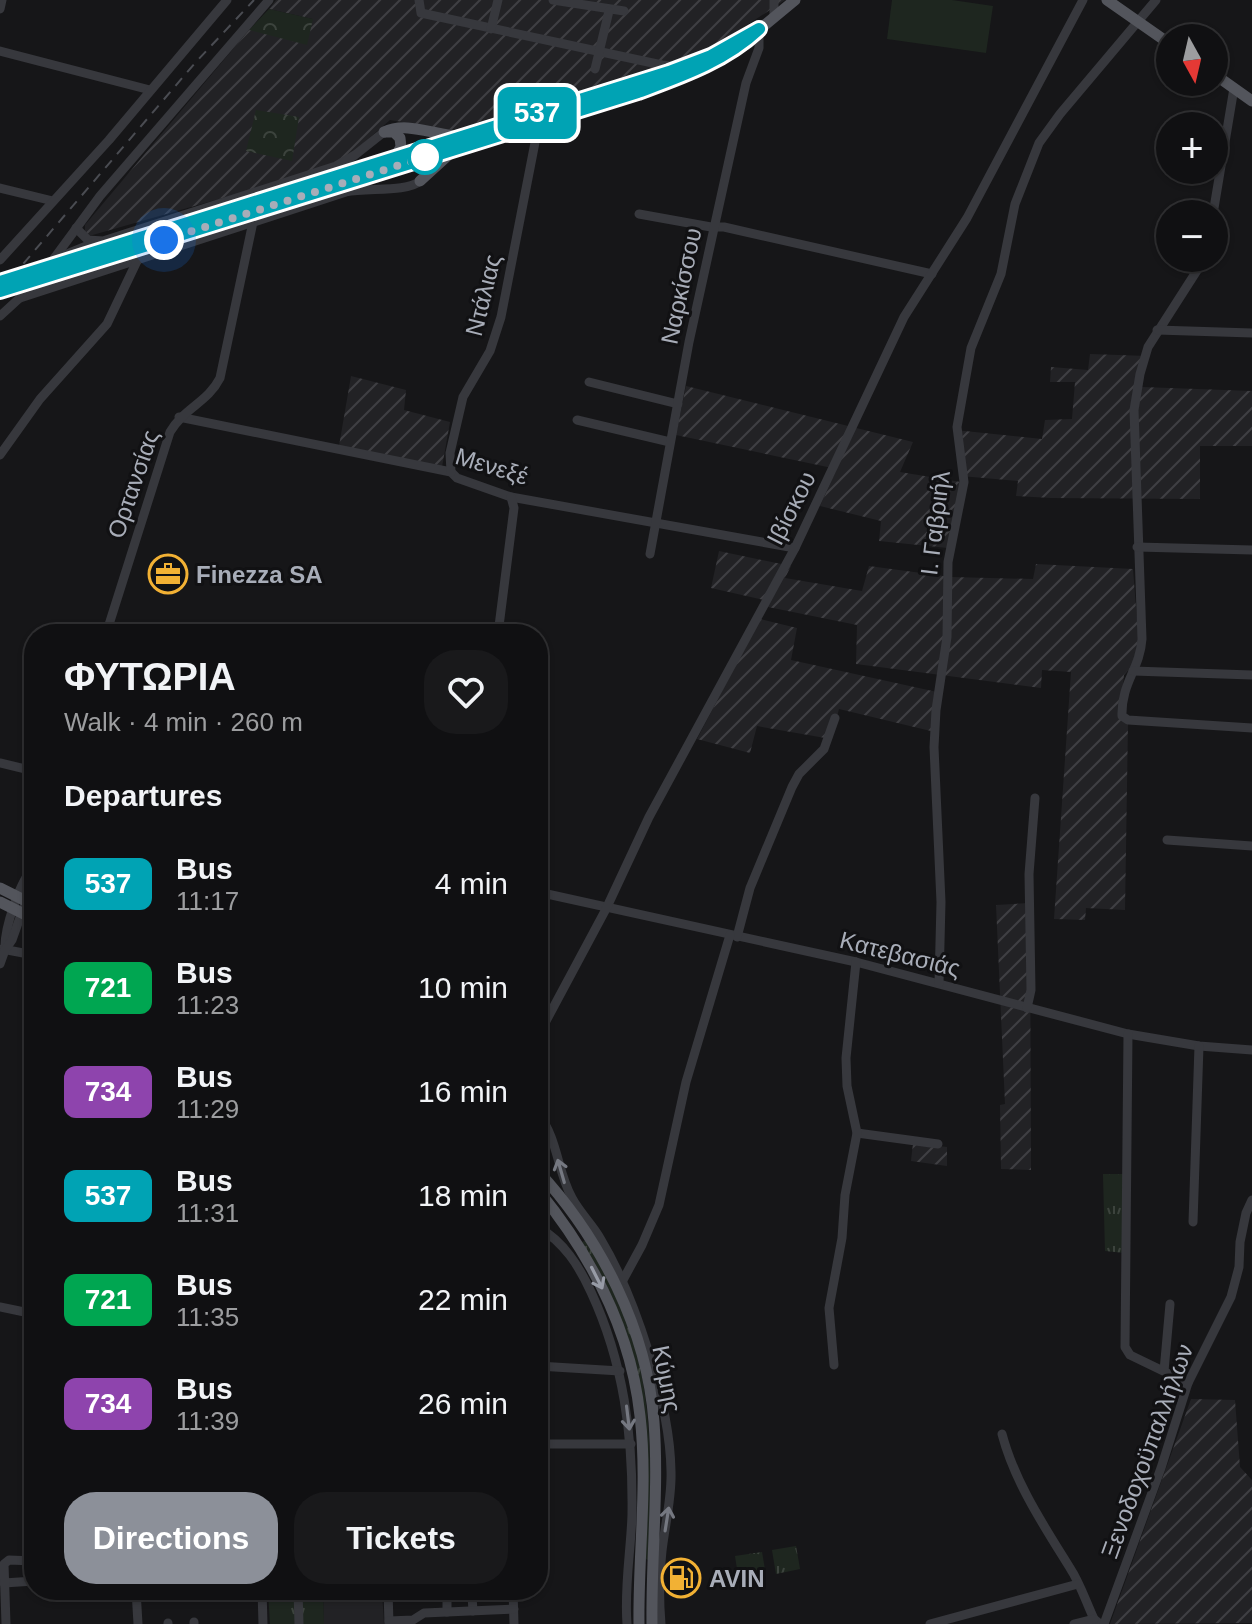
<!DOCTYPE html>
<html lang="en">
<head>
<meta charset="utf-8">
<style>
  :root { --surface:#101012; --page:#19191b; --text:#f1f3f6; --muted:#9c9d9f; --line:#303032; --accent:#8c9099 }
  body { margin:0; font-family:Arial,sans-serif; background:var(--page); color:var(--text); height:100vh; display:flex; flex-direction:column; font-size:30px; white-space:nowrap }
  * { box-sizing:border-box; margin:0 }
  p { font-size:26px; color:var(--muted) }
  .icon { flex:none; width:44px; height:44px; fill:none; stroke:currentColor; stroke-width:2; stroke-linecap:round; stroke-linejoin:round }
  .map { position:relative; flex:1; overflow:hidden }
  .details { position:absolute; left:24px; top:624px; width:524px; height:976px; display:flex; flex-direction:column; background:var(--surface); border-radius:32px; box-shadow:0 2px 6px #0004,0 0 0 2px var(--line) }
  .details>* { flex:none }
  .badge { padding:0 16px; border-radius:12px; font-size:28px; line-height:52px }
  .needle { width:52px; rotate:172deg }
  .tools { position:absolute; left:1156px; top:24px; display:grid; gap:16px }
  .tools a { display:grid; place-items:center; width:72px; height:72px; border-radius:50%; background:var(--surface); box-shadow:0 2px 6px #0004,0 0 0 2px var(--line); font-size:40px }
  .you { position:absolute; width:40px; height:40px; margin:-20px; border:6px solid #fff; border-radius:50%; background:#1a73e8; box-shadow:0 0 0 12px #1a73e833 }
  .map>.badge { position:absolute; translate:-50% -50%; box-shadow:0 0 0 4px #fff }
  h2 { padding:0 40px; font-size:30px; line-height:72px }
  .round { display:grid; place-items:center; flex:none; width:84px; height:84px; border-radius:32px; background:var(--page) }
  .head { display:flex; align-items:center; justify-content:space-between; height:136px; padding:0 40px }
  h1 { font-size:38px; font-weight:600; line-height:60px }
  .action { display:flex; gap:16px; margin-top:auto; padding:16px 40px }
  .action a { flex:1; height:92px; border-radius:32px; background:var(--accent); color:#fff; font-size:32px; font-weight:600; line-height:92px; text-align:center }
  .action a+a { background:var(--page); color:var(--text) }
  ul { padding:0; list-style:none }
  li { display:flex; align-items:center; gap:24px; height:104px; padding:0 40px }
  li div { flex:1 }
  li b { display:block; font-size:30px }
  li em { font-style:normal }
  li .badge { min-width:88px; font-weight:700; text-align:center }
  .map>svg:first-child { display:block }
</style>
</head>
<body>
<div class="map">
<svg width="1252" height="1624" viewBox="0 0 1252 1624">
  <defs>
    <pattern id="industrial-furrows" width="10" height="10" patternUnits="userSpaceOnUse" patternTransform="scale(2)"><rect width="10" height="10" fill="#222225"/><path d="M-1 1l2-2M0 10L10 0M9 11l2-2" fill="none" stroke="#3f3f43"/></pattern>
    <pattern id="grass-tufts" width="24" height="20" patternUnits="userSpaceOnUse" patternTransform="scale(2)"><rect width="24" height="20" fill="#1e261f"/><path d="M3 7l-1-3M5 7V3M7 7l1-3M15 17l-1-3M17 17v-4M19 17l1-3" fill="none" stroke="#3c433d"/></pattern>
    <pattern id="forest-crowns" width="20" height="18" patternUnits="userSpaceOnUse" patternTransform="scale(2)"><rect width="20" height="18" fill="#1e261f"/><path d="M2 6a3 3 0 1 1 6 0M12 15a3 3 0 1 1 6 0" fill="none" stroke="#3c433d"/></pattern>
  </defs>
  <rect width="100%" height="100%" fill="#161618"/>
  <path fill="#222225" d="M323,1590H382L384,1624H324Z"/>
  <g fill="url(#industrial-furrows)">
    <path d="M276,0H785L709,50L453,130L390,120L338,165L89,236L85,231V225L249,30L313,19L269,9Z"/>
    <path d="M1090,354L1147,356L1142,387L1252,391V446H1200V499L1051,498L1016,496L1018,481L961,476L955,430L1042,439L1045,420L1072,419L1075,382H1050L1051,367L1088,370Z"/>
    <path d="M351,376L406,390L404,410L450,422L442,467L339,446Z"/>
    <path d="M686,386L913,442L900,472L961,482L948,548L879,541L881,521L820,506L837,469L676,435Z"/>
    <path d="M719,551L791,566L785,578L862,591L869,566L951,577L1033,579L1036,564L1133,569L1138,634L1137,660L1124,675L1120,717L1128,723L1125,910L1086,908L1085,920L1054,919L1071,672L1042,670L1041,688L856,664L857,625L768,607L769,601L711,588Z"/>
    <path d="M760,619L797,628L791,660L937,692L935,732L839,709L831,739L757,726L750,753L697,739Z"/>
    <path d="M1030,903L1031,1170L1001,1169L1000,1105L1005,1104L996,905Z"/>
    <path d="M913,1143L947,1147V1166L911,1161Z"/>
    <path d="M1191,1399L1235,1400L1240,1467L1252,1480V1623L1110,1624Z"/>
  </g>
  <g fill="url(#grass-tufts)">
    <path d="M1103,1174H1124L1125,1253L1105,1251Z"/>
    <path d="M586,1240C597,1261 611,1283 620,1305C656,1386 651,1474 648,1560L646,1559L642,1396L582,1242Z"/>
    <path d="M796,1546L800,1569L776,1574L772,1550Z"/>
    <path d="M762,1552L766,1576L739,1581L735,1556Z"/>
    <path d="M268,1590H323L324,1624H270Z"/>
  </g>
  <g fill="url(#forest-crowns)">
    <path d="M269,9L313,19L307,45L249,30Z"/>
    <path d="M256,110L299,117L292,161L246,151Z"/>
  </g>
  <path fill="#1e261f" d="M892,0H952L993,6L986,53L887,39Z"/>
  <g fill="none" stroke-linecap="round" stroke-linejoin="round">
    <g stroke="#37383d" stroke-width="9">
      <path d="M419,0L421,13L662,65L680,67"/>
      <path d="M553,0L624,11"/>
      <path d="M0,9L2,0"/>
      <path d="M774,16V0"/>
      <path d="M491,29L498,0"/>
      <path d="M0,51L150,90"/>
      <path d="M595,69L609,11"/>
      <path d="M0,188L53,201"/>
      <path d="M639,214L711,227H724L932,274"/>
      <path d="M1213,214L1234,88"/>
      <path d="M76,228L88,240L103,241L336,166L355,155L384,132"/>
      <path d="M1205,258L1148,347L1140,374L1134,410L1142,639C1140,669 1121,683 1122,716L1128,720L1252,728"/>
      <path d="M55,259L96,242"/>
      <path d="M0,260L109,140L227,0"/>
      <path d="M47,268L100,196L269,0"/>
      <path d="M20,298L346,192C366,187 406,193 420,181"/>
      <path d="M0,316L24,294"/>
      <path d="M1157,330L1252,333"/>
      <path d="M589,382L678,404"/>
      <path d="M179,417L451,472L457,478L511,497L795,548"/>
      <path d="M577,420L670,442"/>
      <path d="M0,455L40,399L107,324L138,259"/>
      <path d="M451,472L450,453L463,397L490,351L501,317L539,122"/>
      <path d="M1137,547L1252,550"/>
      <path d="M650,554L689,342L746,83L759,48V29"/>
      <path d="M106,634L170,432C184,408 208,402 220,378L253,222"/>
      <path d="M498,634L514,508L511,497"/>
      <path d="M1133,671L1252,675"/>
      <path d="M0,763L34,771"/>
      <path d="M1167,840L1252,846"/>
      <path d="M538,892L856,962L1128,1034L1199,1046L1252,1050"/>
      <path d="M737,937L750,888L792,787L799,774L824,749L835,718"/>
      <path d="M2,949L34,955"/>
      <path d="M5,949C4,929 20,880 34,867"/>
      <path d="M0,964L5,950L12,940L34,878"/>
      <path d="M939,983L941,902L934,747L936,710L947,637L948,562L964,482L957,427L971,348L1001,274L1015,204L1039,143L1060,114L1156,0"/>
      <path d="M1027,1008L1031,990L1029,874L1035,798"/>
      <path d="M1128,1034L1125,1347L1130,1355L1188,1383"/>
      <path d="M538,1036L606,909L649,817L795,548L904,317L967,218L1083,0"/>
      <path d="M538,1114C558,1138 557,1171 572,1198C580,1213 592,1224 600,1238C635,1296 670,1404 671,1471C672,1498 665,1524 662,1551C659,1575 659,1600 661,1624"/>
      <path d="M857,1133L938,1144"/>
      <path d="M1193,1222L1199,1046"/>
      <path d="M538,1227C564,1242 579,1266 591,1292C624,1363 633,1436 632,1514C631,1550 624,1587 627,1624"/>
      <path d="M623,1280L642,1245L659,1205L686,1082L730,935"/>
      <path d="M0,1307L34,1314"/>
      <path d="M834,1365L829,1308L842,1238L845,1195L857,1133L847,1086L846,1058L856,962"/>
      <path d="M538,1366L620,1371"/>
      <path d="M1164,1371L1170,1304"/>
      <path d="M1002,1434C1015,1483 1044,1526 1070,1568C1080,1583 1086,1602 1094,1619L1100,1624"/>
      <path d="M538,1444H631"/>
      <path d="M4,1583L34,1581"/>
      <path d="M136,1590L138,1624"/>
      <path d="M262,1590L263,1624"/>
      <path d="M298,1590L299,1624"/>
      <path d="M388,1590L389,1624"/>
      <path d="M513,1590L514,1624"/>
      <path d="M472,1596L473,1611"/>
      <path d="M447,1598V1612"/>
      <path d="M389,1621L413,1620L424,1613L514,1609"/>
      <path d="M194,1622V1624"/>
      <path d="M168,1623V1624"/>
      <path d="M6,1624L4,1564L9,1560L34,1561"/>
      <path d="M930,1624L1078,1584"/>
      <path d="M1074,1624L1094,1619"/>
      <path d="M1104,1624L1161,1468L1188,1383L1231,1297L1239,1267L1240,1242L1246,1213L1252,1200"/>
    </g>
    <g stroke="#53555c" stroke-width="11">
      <path d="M1107,0L1170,44"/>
      <path d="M1214,74L1252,101"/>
      <path d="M384,132C407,121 433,135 457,136"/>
      <path d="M385,132H394L400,138L401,147L395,157"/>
      <path d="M420,181L455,149"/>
      <path d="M161,231L669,72L706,58"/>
      <path d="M164,240L638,92L694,72L713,62L749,38L795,0"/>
      <path d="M0,888L34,905"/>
      <path d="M0,902L34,919"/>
      <path d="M538,1171C600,1238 647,1329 654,1422C659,1489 651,1557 652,1624"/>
      <path d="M538,1190C591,1255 631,1331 640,1416C648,1485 638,1555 639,1624"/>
    </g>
    <path stroke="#4a4c52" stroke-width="2" stroke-dasharray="10 8" stroke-linecap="butt" d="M0,291L195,63L254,0"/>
    <g stroke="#53555c" stroke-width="11">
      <path d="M0,282L161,231"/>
      <path d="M0,291L164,240"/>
    </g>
  </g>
  <defs><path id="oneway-shaft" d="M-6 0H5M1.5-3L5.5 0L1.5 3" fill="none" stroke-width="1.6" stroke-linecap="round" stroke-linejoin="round" transform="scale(2)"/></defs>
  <g stroke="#757881">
    <use href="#oneway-shaft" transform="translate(561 1171) rotate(-106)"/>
    <use href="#oneway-shaft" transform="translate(628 1418) rotate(83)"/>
    <use href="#oneway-shaft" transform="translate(667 1519) rotate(-81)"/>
  </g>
  <use stroke="#979ba6" href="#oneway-shaft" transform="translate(597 1278) rotate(63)"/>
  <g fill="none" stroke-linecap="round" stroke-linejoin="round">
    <defs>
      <path id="line" d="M0,282L669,72L711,56L759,29C725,61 681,76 638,92L0,291"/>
    </defs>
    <use href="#line" stroke="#fff" stroke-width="18"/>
    <use href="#line" stroke="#00a3b4" stroke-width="12"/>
    <path stroke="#a8adb8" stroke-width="8" stroke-dasharray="0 14.4" d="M164,240L425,157"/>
  </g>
  <defs>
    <symbol id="office-ring" viewBox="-11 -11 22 22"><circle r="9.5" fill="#111113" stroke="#f2b134" stroke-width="1.5"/><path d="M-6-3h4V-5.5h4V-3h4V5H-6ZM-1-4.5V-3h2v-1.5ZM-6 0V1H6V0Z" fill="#f2b134"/></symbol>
    <symbol id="fuel-ring" viewBox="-11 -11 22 22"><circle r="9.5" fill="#111113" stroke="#f2b134" stroke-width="1.5"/><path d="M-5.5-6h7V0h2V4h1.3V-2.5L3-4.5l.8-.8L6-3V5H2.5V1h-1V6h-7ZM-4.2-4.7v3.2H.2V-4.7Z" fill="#f2b134"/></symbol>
  </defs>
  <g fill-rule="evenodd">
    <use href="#office-ring" x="146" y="552" width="44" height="44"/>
    <use href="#fuel-ring" x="659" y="1556" width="44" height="44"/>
  </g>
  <circle fill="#fff" stroke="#00a3b4" stroke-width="4" cx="425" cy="157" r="16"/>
  <g text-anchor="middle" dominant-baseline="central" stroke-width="6" stroke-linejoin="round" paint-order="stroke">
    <g font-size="24" fill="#a8adb8" stroke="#111113">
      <text transform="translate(681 286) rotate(-78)">Ναρκίσσου</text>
      <text transform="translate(483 295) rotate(-76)">Ντάλιας</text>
      <text transform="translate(492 466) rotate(17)">Μενεξέ</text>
      <text transform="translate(133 484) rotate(-71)">Ορτανσίας</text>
      <text transform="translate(791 508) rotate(-63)">Ιβίσκου</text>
      <text transform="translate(935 523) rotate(-83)">Ι. Γαβριήλ</text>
      <text transform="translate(900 954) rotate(14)">Κατεβασιάς</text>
      <text transform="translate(667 1379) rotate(79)">Κύμης</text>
      <text transform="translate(1147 1451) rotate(-70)">Ξενοδοχοϋπαλλήλων</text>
    </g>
    <g font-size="24" font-weight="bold" fill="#a8adb8" stroke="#111113" text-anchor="start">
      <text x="196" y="574">Finezza SA</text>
      <text x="709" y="1578">AVIN</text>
    </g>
  </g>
</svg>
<div class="tools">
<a><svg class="needle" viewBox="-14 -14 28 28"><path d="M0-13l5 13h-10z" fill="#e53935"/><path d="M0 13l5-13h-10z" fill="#9c9d9f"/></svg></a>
<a>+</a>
<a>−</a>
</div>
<div class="you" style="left:164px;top:240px"></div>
<b class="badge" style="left:537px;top:113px;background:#00a3b4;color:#fff">537</b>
<section class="details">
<div class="head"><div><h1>ΦΥΤΩΡΙΑ</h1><p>Walk · 4 min · 260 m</p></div><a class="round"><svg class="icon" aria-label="heart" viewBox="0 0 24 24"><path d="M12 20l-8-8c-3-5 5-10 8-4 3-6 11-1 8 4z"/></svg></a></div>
<h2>Departures</h2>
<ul>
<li><span class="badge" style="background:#00a3b4;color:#fff">537</span><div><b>Bus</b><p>11:17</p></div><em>4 min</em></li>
<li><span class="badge" style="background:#00a651;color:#fff">721</span><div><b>Bus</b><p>11:23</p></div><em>10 min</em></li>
<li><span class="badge" style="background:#8e44ad;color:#fff">734</span><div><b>Bus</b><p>11:29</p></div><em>16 min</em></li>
<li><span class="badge" style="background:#00a3b4;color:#fff">537</span><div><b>Bus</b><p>11:31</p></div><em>18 min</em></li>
<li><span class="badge" style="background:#00a651;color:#fff">721</span><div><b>Bus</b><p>11:35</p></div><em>22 min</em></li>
<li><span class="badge" style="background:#8e44ad;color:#fff">734</span><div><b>Bus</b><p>11:39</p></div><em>26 min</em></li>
</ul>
<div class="action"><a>Directions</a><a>Tickets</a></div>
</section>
</div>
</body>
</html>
